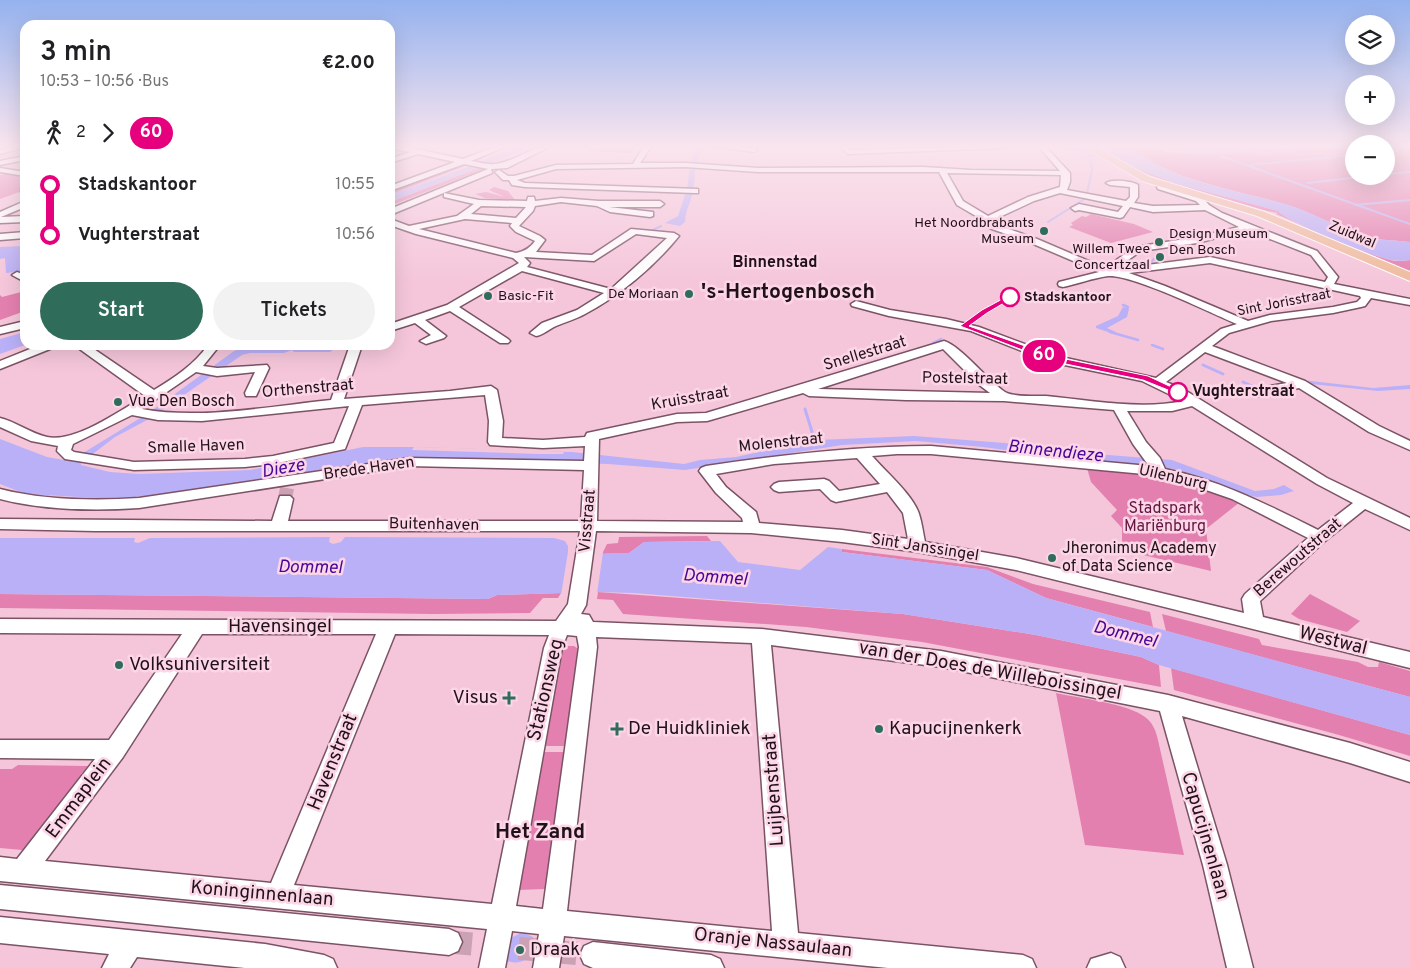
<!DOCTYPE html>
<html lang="en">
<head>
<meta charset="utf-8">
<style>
  :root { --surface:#fff; --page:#f2f2f2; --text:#202124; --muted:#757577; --accent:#2f6d5a }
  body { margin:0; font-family:Overpass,sans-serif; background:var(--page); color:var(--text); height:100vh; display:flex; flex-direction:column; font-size:19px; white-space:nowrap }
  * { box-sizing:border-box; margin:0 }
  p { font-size:16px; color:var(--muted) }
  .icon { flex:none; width:28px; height:28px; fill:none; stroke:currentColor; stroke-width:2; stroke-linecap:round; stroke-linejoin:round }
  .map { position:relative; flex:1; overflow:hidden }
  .drawer { position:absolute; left:20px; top:20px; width:375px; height:330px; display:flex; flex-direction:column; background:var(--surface); border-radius:15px; box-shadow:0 5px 20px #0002 }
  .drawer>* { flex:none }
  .badge { padding:0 10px; border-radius:16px; font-size:18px; line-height:32px }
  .controls { position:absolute; left:1345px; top:15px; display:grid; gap:10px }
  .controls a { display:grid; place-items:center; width:50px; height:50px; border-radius:50%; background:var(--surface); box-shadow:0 5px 20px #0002; font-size:25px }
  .map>.badge { position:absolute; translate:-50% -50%; box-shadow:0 0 0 2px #fff }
  .legs { display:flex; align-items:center; gap:8px; height:55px; padding:0 20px; font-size:16px }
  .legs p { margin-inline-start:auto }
  .headline { display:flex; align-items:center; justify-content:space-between; height:85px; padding:0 20px }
  h1 { font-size:28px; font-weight:600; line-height:38px }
  .primary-button { display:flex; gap:10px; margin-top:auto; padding:10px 20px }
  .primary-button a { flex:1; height:58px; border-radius:30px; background:var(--accent); color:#fff; font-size:20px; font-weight:600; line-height:58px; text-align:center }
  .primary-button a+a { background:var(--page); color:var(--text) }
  ul { padding:0 20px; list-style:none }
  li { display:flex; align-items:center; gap:18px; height:50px; font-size:19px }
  li i { display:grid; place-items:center; width:8px; height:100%; margin:0 6px; background:currentColor }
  li i::after { content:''; width:12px; height:12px; margin:-6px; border:4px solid; border-radius:50%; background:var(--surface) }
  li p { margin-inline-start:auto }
  li:first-child i { background:linear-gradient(#0000 50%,currentColor 0) }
  li:last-child i { background:linear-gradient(currentColor 50%,#0000 0) }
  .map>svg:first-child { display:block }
</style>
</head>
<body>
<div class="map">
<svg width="1410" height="968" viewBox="0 0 1410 968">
  <rect width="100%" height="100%" fill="#f5c6da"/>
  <g fill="#e380af">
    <path d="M594,146H636L631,153L586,151Z"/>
    <path d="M1132,146H1148L1166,152L1187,153L1254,151L1298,146H1354V176H1386V146H1410V242C1396,240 1382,241 1368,237C1343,230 1319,216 1294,207C1247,191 1166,182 1132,146Z"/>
    <path d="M461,164L468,165L390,195V190Z"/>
    <path d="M1131,166L1171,182L1278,211C1288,222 1379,259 1395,261C1400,261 1405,261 1410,260V271L1276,214L1278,213L1267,211L1173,184L1129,167Z"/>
    <path d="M481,167L484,169L390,206V202Z"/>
    <path d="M11,173L25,176V187L18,190L22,191L0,199V175Z"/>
    <path d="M494,187L508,191L515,200L485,198L475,194L486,192L505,197L489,190Z"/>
    <path d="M1091,214L1134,224L1153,232L1111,243L1069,227L1073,225L1071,223L1082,216L1086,217Z"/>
    <path d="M25,291V311L0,320V295L2,297Z"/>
    <path d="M1087,468L1153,475L1187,482L1240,502L1206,529L1211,571L1122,550V528L1111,516L1117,510L1091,482Z"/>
    <path d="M707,536L711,541L644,542L629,553L602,554L607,544L618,543L619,537Z"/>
    <path d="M842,549L987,567L1033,584L1150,612L1153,627L1046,598L987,570L842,552Z"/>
    <path d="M598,592L903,614L1036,635L1141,657L1159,665L1161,687L922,642L806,627L623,614L613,600L597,599Z"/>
    <path d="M561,593L558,598H543L530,613L432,614L0,608V594L488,599L497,595Z"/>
    <path d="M1310,594L1360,621L1347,632L1299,619L1291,614Z"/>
    <path d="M1162,614L1259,639L1262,645L1358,662L1368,667H1378L1379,662L1410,671V697L1166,631Z"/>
    <path d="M567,646H574L580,650L568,746H541L560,650Z"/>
    <path d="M1171,668L1410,735V756L1339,735L1174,690Z"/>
    <path d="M1056,693C1078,698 1130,704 1145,717C1153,723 1156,731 1158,740L1184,855L1085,845Z"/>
    <path d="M540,752H567L546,889L516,890Z"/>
    <path d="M18,765L88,766L81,774L85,775L32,844L22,850L0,848V769H12Z"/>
  </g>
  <g fill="#bab0f7">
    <path d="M517,146H534L390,202V195L471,166Z"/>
    <path d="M699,146H706C693,157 696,176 693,191C691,203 685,210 685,222L680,226L665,223L678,216L687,189L691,160Z"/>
    <path d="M1051,146H1079L1090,151L1111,152V149L1106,146H1132C1167,183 1246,191 1294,207C1319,216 1343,230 1368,237C1382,241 1396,240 1410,242V260C1404,261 1397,261 1391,260C1373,256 1288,223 1278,211L1171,182L1128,165L1113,155L1097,154L1098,156L1089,157L1086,153Z"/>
    <path d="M1163,146H1286C1267,150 1176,157 1163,146Z"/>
    <path d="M25,246V271L6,273L5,258L0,259V247Z"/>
    <path d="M1123,307L1129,309L1127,317L1107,328L1116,332L1114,334L1096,328V326L1118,316Z"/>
    <path d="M25,332V345L0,354V339Z"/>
    <path d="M333,345L345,346L343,350L334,349L330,352H294L292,350L284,353H250L242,355L149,419L115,437L81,463V465L110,472L139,474L250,470L363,447H413L572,452L684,464L700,460L736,457L817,440L914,436L1005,443L1083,453L1172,460L1255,491L1274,489L1284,485L1294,491L1281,495L1257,497L1246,495L1201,477L1174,469L1084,461L983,447L916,441L842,445L685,470L608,464L402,458L176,493L115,499L26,494L0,484V439L47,457L70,461L150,412L234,351L249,346H288L290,348L297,346Z"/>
    <path d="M1293,379L1373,388L1410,385V389L1378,391L1302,383Z"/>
    <path d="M330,537L329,542L333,544L341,542L345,537L554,538L565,541L568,546V554L629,553L644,542L720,541L738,562L800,570L828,547L842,549V552L987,570L1046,598L1410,697V735L1159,665L1141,657L1036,635L903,614L633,593L598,592L497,595L488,599L0,594V538H135L134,542L138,543L150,538Z"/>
    <path d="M524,933L533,937C543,955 519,968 505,960L509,939L519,934Z"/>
  </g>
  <g fill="#f5c6da">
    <path d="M414,447L529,450L564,452L563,454H539L412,450Z"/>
    <path d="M568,552H603L597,594L561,595Z"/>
  </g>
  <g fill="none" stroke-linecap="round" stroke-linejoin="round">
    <g stroke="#bab0f7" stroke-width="2">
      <path d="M1399,146L1410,150"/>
      <path d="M1386,152L1398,151"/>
      <path d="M1192,154L1257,152"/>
      <path d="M1256,154L1288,151L1309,146"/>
      <path d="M1221,156L1410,224"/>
      <path d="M1250,165L1354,155"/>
      <path d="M1386,174L1410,172"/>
      <path d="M1307,183L1369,176"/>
      <path d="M1355,205L1410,200"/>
      <path d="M1048,222L1086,198L1092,170L1089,154"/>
      <path d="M653,230L661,226"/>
    </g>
    <g stroke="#bab0f7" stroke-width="2.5">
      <path d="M1148,265L1156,257"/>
      <path d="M1123,305L1128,307L1125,311"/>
      <path d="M1110,332L1138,340"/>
      <path d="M933,343L941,339"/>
      <path d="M1152,345L1163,349"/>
    </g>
    <g stroke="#bab0f7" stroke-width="3">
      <path d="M1203,365L1223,374"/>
      <path d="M1243,382L1261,390"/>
      <path d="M805,409L816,445"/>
    </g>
    <path stroke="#cba2b3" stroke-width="14" stroke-dasharray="14 7" stroke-linecap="butt" d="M285,499L287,488"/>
    <path stroke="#cba2b3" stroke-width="23" stroke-dasharray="23 12" stroke-linecap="butt" d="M449,942L593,955"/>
    <defs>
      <g id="minor">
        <path d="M13,146L25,147L0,154V150Z"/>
        <path d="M390,146H402L463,159L497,146H507L471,161C479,162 487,165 495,164C515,162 531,146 551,146L507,168L491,169L492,173L390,215V209L488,169L464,164L390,191V186L455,162L418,154L390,163V159L410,152L390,148Z"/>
        <path d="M644,146L651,147L640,163H686L758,168L923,167L971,170L1060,171L1038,146H1045L1070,173V182L1067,190L1126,201L1130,197V187L1110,185L1106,183C1112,179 1132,181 1138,185V197L1134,203L1153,206L1200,205L1196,201L1158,189L1157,187L1161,185L1202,197L1209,205L1222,213L1317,251L1338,277L1334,284L1410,299V305L1371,298L1365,306L1361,307L1333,313L1271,321L1229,333L1212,346L1305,381L1379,426L1410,441V450L1369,432L1299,388L1259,396L1254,395L1253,392L1254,389L1287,383L1205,352L1166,382L1183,389L1327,478L1410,518V530L1365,509L1325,541L1260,601L1263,617L1410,652V668L1016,570L918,552L842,542L751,533L596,531L586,605L581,614L589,615L593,622L761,629L941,651L1168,695L1350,743L1410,762V782L1350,763L1182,716L1227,865L1253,968H1227L1203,865L1160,711L941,667L771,645L798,933L1023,955L1032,959L1036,968H888L564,936L559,968H533L539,934L512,931L505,968H479L487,929L0,881V857L17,859L95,759L0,758V740H109L182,634L0,633V619L556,621L568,604L580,531H95L0,529V519L272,521L280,496H290L293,499L288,521H581L584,470L409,466L139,508C95,511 42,510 0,499V489C43,500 95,501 139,498L409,458L584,461L585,446L543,448L490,445L488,442L489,421L485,395L362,405L345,449L273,464L245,467L134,470L65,459L57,451L58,446L31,441L0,427V418C16,422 30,433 47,437C75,443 121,410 145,396L74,345H88L154,390C174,378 194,365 208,345H220L203,366L217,368L267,365L269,368L256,396H246L245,393L255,372L217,376L196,372L142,409C200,420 272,406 331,400L350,345H362L344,399L450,391L491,386L497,390L503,421L502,438L543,440L585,437L587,433L677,414L706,413L944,341C961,346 987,380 1005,392C1013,397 1036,396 1046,396C1089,400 1141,410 1183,401L1142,381L1050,362L971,331L889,316L852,306L851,304L856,301L890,310L946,319L979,327L1057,356L1156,378L1221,329L1237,324C1211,313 1132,274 1108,276C1093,278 1077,284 1063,287L1059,286L1058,284L1059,282L1099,272L1031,243L978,224L977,222L981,219L957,205L939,172H758L686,167L556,169L517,180L525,183L698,189V193H695L525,187L512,185L509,180H503L495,172L499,170L508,176H514L556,165L633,164ZM947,173L1061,175L1060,187L1028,197L988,216L963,201ZM1060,193L1123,206L1118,212L1079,204L1071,208L1075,211L1079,210L1120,218L1123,217L1130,207L1153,212L1205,210L1239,227L1197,237L1135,247L1105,268L1037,239L989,222L1034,201ZM1247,230L1311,255L1328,277L1325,282L1210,257L1115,269L1141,251L1197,243ZM1210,263L1360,296L1361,298L1357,302L1333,307L1270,315L1248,321L1165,286L1129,273ZM943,349L978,384L990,393L818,389ZM803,393L809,396L906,400L1004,401L1114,410L1133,444L1149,466L931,446C856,446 780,455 706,466L701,468L699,471L716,493L742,518L743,522L597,521L599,439L677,422L707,421ZM349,406L334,443L273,456L245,459L134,462L74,452L71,450L73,444L132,415L158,420L202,421ZM1192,406L1317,484L1353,503L1318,530C1268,505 1220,480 1165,469L1160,458L1146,442L1127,411H1172ZM897,454H931L1144,474L1183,482L1232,499L1308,538L1245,594L1242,599L1244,613L1016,558L925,542C923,533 922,523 919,514C913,495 886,472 872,456ZM857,458L880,484L839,491L829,481L824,479L779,482L774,484L771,487L774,490L779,492L820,489L831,500L836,502L887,492L903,513L908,539L842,530L759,523L756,512L726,487L716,474L774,464ZM202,634H376L271,883L45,861L123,757ZM395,634L549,635L544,648L492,904L294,885ZM567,635L577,636L579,647L543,909L516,906L562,648ZM596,637L752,643L772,931L567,911L597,647Z"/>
        <path d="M709,146H736L758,150L754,152Z"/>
        <path d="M840,146H847L850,150L1010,146L1007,148L848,154Z"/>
        <path d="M25,156V160L0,165V161Z"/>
        <path d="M0,168L25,172V176L0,172Z"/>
        <rect x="21" y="188" width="4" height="4"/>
        <path d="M444,193L479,200L527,201L528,197H534L535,201L561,198L599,201H660L664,204L660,207H609L653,212V216L650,217L610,212L597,206L561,202L535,206L533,211L519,226L540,236L545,240L536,252L592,255L631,229L674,233L679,236C654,267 619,296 585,314C576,319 565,322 556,326C549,329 543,335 536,336L530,333L542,323L577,310L604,293L522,271L459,307L508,339L510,341L508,343H500L450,311L425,320L446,336L444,338L426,344L420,341L431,335L415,323L390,331V324L447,305L519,263L513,258L416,234L390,225V219L409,226L457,216L474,204L444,197ZM481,206L526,207L516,218L471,214ZM465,219L512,223L510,226L516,232L535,241C530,248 525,251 516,253L419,229ZM636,234L667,238L611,289L527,267L530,263L524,257L594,261Z"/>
        <path d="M25,201V207L1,217L25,216V222L0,223V212Z"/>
        <path d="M25,232V238L0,240V234Z"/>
        <path d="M17,272L25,275V282L12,275Z"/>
        <path d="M25,321V328L0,334V327Z"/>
        <path d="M40,345H57L55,347L0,369V361Z"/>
        <path d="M0,885L449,929L458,933L462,942L458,951L449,955L0,909Z"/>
        <path d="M0,917L265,944L324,955L333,959L337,968H245L137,957L130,968H102L109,954L0,943Z"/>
        <path d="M593,942L711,955L720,959L724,968H593L584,964L580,955L584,946Z"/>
        <path d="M1111,953L1120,957L1125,968H1087L1091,959Z"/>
      </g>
      <path id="major" d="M1082,146H1094L1150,177L1265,212L1410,272V281L1257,216L1142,181Z"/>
    </defs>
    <use href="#minor" stroke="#7b5365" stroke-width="3"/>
    <use href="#major" stroke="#fff" stroke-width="2"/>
    <use href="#minor" fill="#fff" fill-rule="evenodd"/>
    <use href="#major" fill="#efbc9e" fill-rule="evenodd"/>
    <g stroke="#755965" stroke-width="2" stroke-dasharray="5.5 2.5" stroke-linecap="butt">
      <path d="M930,146L932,148"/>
      <path d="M941,146L943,148"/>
    </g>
  </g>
  <linearGradient id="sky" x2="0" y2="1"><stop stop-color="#95b2ee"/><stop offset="0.52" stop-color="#fae5ee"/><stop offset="1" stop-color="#fae5ee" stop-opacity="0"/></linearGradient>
  <rect width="1410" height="282" fill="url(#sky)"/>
  <path fill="#e6007e" stroke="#fff" d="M1008,296L1014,297L987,313L969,326L1056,357L1148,376L1182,392L1178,394L1143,380L1051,361L960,326L982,310Z"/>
  <g fill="#2f6d5a" stroke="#fcd6e6" stroke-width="2">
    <circle cx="1044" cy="231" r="5"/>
    <circle cx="1159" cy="242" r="5"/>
    <circle cx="1160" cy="257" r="5"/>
    <circle cx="689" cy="294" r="5"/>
    <circle cx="488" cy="296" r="5"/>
    <circle cx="118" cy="402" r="5"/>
    <circle cx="1052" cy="558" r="5"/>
    <circle cx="119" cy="665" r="5"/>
    <path d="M506.5 690.5h5v5h5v5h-5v5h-5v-5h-5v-5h5z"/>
    <path d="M614.5 721.5h5v5h5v5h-5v5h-5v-5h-5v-5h5z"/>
    <circle cx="879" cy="729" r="5"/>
    <circle cx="520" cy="950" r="5"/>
  </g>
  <g fill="#fff" stroke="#e6007e" stroke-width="2.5">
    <circle cx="1010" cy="297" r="9"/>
    <circle cx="1178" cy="392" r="9"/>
  </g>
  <g text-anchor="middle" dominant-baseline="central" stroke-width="5" stroke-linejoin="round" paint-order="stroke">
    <g font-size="14" fill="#211118" stroke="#fcd6e6" text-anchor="end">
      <text x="1034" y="223">Het Noordbrabants<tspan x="1034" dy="16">Museum</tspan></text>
      <text x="1169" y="234" text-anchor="start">Design Museum<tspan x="1169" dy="16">Den Bosch</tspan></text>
      <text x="1150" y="249">Willem Twee<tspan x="1150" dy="16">Concertzaal</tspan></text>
      <text x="679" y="294">De Moriaan</text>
      <text x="498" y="296" text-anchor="start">Basic-Fit</text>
    </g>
    <g font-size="14" fill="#211118" stroke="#fcd6e6">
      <text transform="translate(1352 235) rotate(23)">Zuidwal</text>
      <text transform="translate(1284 303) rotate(-11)">Sint Jorisstraat</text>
    </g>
    <g font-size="14" font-weight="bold" fill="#211118" stroke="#fcd6e6" text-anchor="start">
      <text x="1024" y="297">Stadskantoor</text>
    </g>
    <g font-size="16" font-weight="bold" fill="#211118" stroke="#fcd6e6">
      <text x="775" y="263">Binnenstad</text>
    </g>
    <g font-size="16" fill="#211118" stroke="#fcd6e6">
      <text transform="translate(865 354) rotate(-17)">Snellestraat</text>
      <text transform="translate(965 379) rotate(1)">Postelstraat</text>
      <text transform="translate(308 389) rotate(-5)">Orthenstraat</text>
      <text transform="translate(690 399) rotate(-10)">Kruisstraat</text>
      <text transform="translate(781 443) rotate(-6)">Molenstraat</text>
      <text transform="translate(196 447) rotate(-2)">Smalle Haven</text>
      <text transform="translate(369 469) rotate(-8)">Brede Haven</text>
      <text transform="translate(1173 478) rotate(13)">Uilenburg</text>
      <text transform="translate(588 521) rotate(-85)">Visstraat</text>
      <text transform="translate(434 525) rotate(1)">Buitenhaven</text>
      <text transform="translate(925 548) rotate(9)">Sint Janssingel</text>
      <text transform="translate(1298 558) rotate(-41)">Berewoutstraat</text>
    </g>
    <g font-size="16" font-weight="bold" fill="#211118" stroke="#fcd6e6" text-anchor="start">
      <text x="1192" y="392">Vughterstraat</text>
    </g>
    <g font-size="16" fill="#211118" stroke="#fcd6e6" text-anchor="start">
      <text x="128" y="402">Vue Den Bosch</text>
      <text x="1062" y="549">Jheronimus Academy<tspan x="1062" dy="18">of Data Science</tspan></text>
    </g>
    <g font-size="16" fill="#621541" stroke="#fcd6e6">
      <text x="1165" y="509">Stadspark<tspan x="1165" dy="18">Mariënburg</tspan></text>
    </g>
    <g font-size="18" font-style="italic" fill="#450799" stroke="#fcd6e6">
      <text transform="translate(1055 452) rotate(6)">Binnendieze</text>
      <text transform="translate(283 469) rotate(-10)">Dieze</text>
      <text transform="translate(310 568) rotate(1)">Dommel</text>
      <text transform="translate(715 578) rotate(4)">Dommel</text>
      <text transform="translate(1125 635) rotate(14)">Dommel</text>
    </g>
    <g font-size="19" fill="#211118" stroke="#fcd6e6">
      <text x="280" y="627">Havensingel</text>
      <text transform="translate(1333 641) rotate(14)">Westwal</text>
      <text transform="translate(990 671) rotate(10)">van der Does de Willeboissingel</text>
      <text transform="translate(546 690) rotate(-77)">Stationsweg</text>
      <text transform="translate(333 762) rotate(-68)">Havenstraat</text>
      <text transform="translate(774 790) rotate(-94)">Luijbenstraat</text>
      <text transform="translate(79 798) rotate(-53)">Emmaplein</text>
      <text transform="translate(1205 836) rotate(74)">Capucijnenlaan</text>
      <text transform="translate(262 894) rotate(5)">Koninginnenlaan</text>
      <text transform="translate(773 943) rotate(6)">Oranje Nassaulaan</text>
    </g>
    <g font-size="19" fill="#211118" stroke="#fcd6e6" text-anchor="start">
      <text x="129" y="665">Volksuniversiteit</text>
      <text x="498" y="698" text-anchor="end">Visus</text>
      <text x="628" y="729">De Huidkliniek</text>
      <text x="889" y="729">Kapucijnenkerk</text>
      <text x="530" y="950">Draak</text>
    </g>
    <g font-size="21" font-weight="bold" fill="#211118" stroke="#fcd6e6">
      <text x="788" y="292">'s-Hertogenbosch</text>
    </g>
    <g font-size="21" font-weight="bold" fill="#211118" stroke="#fcd6e6">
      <text x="540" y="832">Het Zand</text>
    </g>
  </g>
</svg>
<div class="controls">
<a><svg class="icon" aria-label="layers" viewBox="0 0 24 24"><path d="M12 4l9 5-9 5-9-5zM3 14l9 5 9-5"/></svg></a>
<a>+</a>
<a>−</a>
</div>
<b class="badge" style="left:1044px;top:356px;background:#e6007e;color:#fff">60</b>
<section class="drawer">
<div class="headline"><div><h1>3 min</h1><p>10:53 – 10:56 · Bus</p></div><b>€2.00</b></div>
<div class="legs"><svg class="icon" aria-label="walk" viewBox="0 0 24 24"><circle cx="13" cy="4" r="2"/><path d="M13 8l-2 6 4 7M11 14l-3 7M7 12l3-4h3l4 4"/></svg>2<svg class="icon" aria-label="forward" viewBox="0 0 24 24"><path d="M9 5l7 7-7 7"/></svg><b class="badge" style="background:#e6007e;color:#fff">60</b></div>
<ul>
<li><i style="color:#e6007e"></i><b>Stadskantoor</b><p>10:55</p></li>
<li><i style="color:#e6007e"></i><b>Vughterstraat</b><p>10:56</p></li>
</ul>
<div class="primary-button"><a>Start</a><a>Tickets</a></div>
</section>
</div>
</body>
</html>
